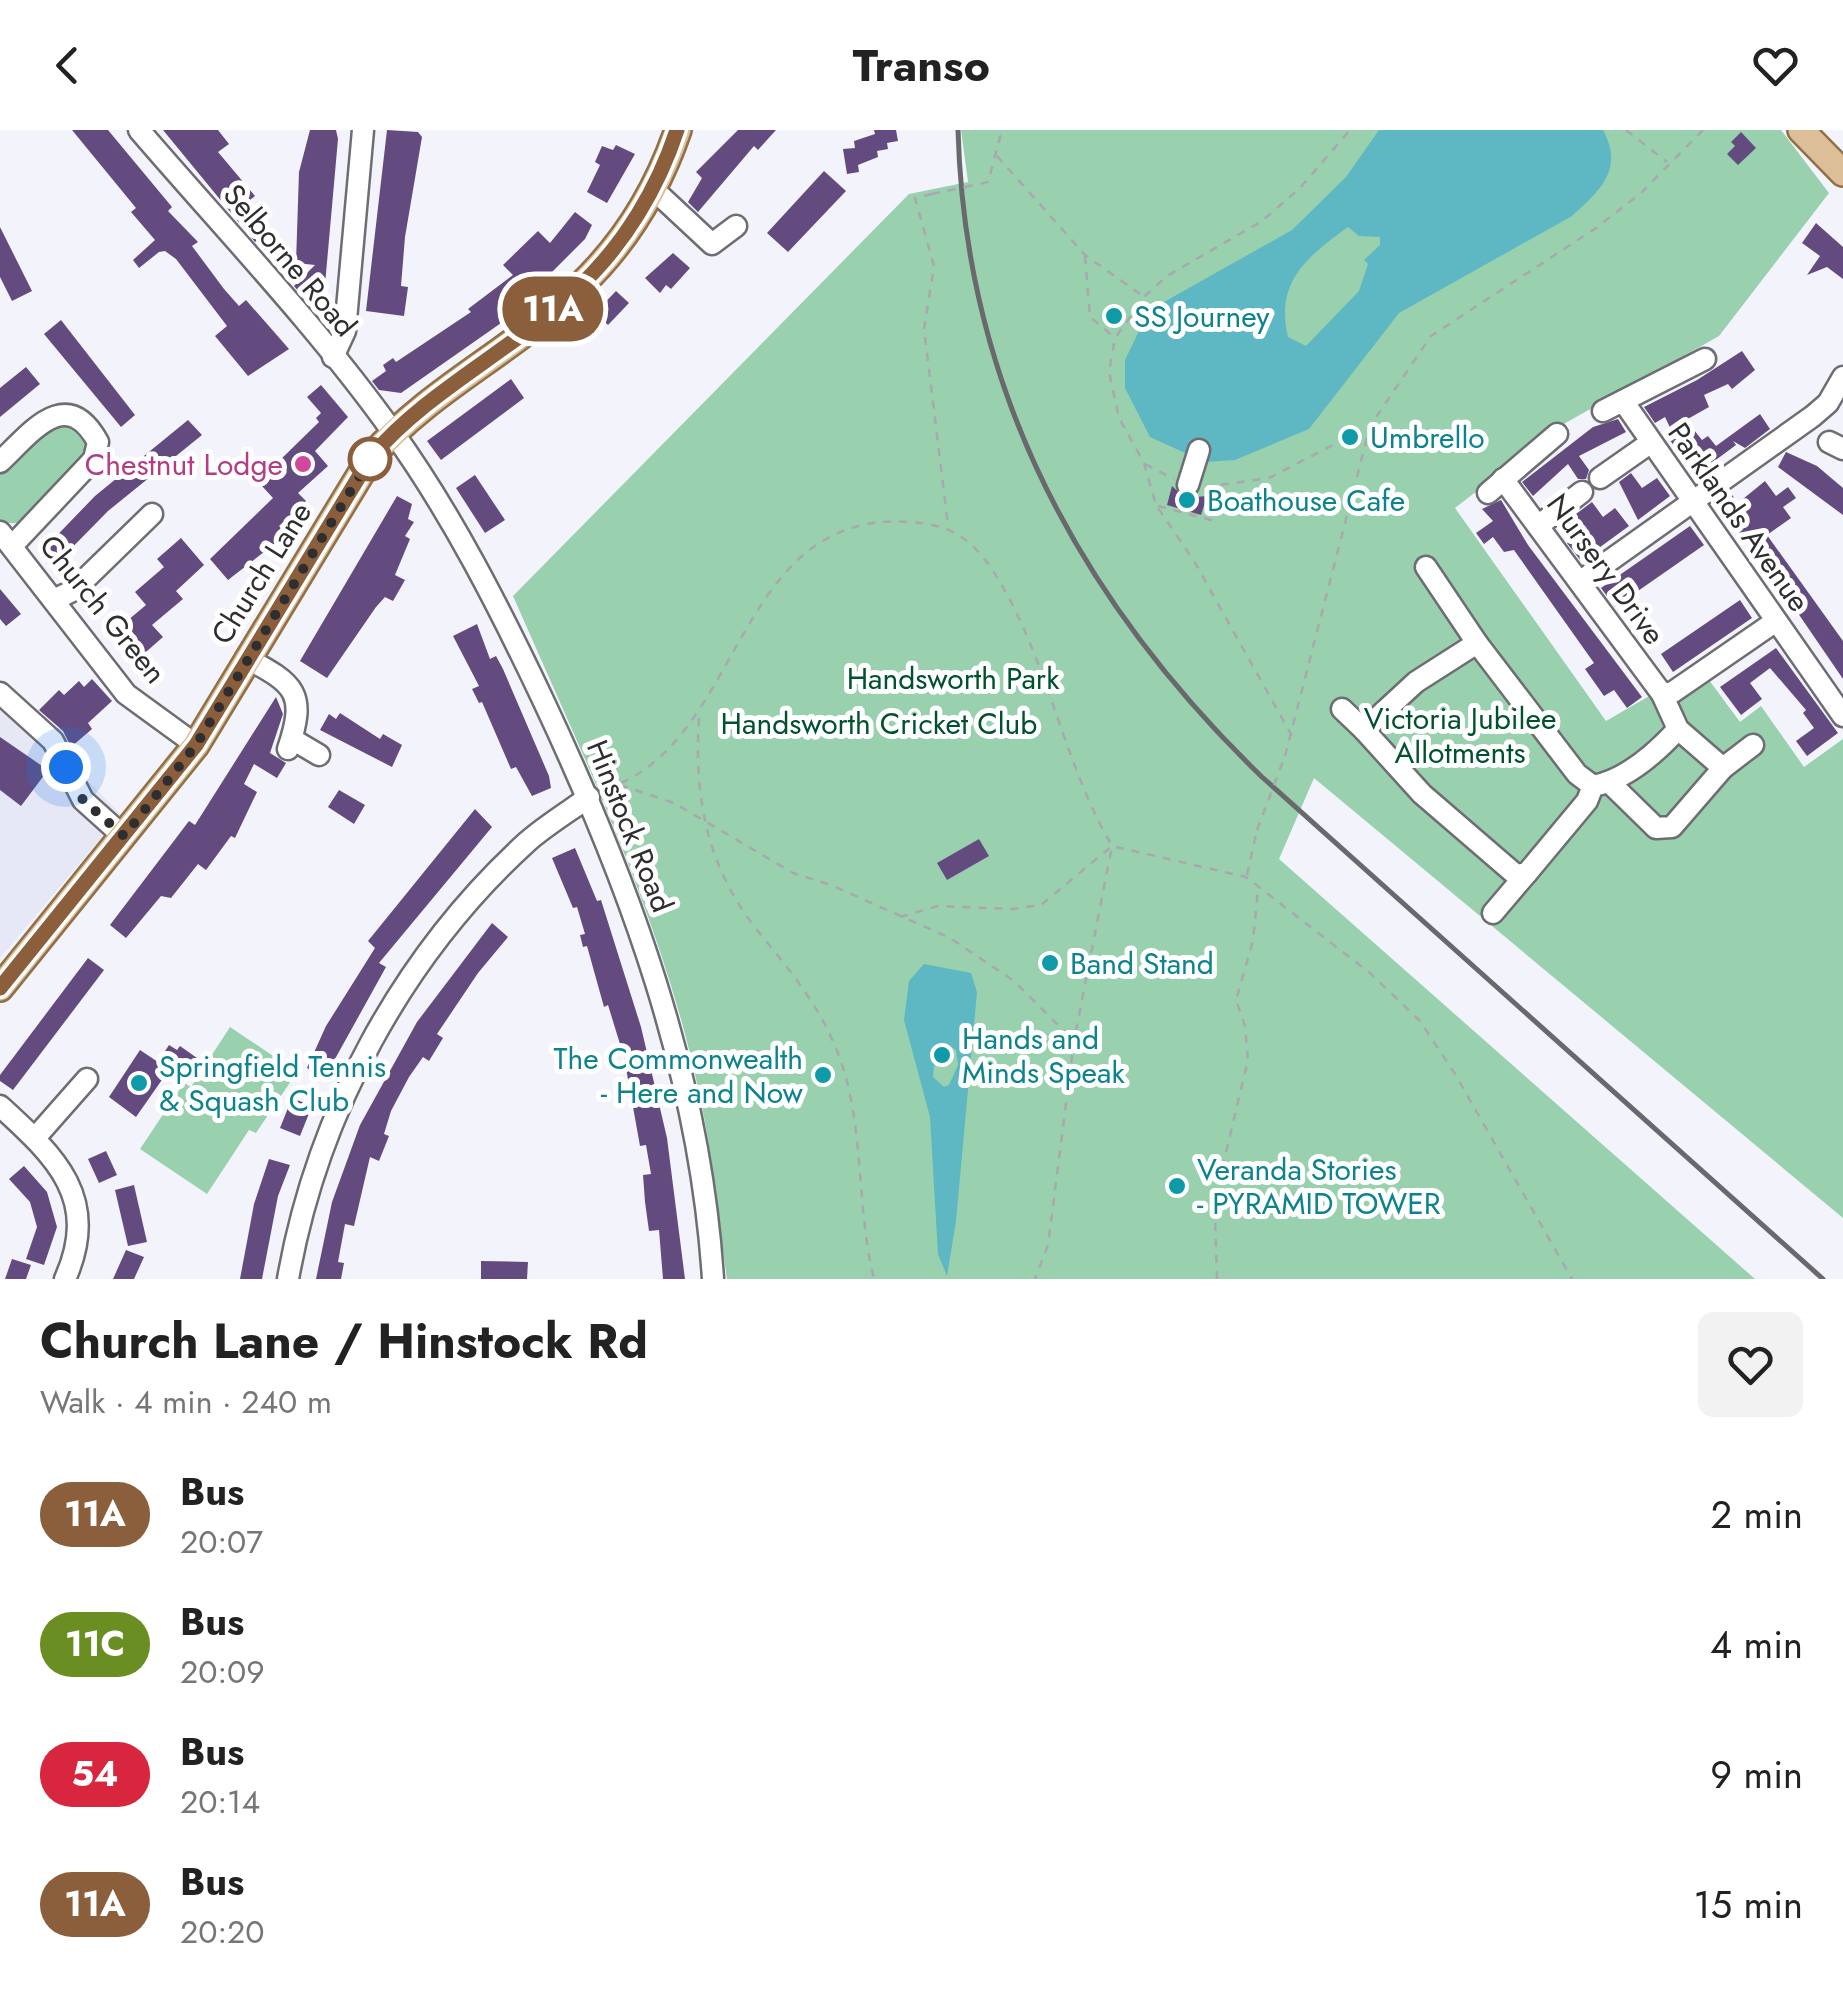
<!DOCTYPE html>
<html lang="en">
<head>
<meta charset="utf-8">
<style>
  :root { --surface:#fff; --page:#f2f2f2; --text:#222; --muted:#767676 }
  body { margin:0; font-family:Jost,sans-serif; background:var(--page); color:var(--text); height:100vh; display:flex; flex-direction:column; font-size:38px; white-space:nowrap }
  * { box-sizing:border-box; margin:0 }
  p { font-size:32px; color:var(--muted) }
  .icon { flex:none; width:55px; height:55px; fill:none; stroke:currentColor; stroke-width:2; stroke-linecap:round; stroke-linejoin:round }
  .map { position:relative; height:1149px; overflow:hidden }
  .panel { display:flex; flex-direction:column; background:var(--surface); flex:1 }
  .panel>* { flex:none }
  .badge { padding:0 20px; border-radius:32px; font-size:35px; line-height:65px }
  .you { position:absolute; width:50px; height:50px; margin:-25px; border:8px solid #fff; border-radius:50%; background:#1a73e8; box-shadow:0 0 0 15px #1a73e833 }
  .map>.badge { position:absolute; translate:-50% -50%; box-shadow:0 0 0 5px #fff }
  .round { display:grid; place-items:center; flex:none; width:105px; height:105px; border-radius:15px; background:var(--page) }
  .headline { display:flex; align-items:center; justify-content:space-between; height:170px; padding:0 40px }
  h1 { font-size:48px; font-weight:700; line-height:75px }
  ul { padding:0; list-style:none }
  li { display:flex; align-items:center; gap:30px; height:130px; padding:0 40px }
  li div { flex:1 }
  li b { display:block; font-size:38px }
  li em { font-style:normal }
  li .badge { min-width:110px; font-weight:700; text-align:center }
  header { display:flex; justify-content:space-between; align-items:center; height:130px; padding:0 40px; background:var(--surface); font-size:45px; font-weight:700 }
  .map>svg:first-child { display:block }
</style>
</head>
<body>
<header><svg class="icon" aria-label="back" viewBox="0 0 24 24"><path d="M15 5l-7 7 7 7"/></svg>Transo<svg class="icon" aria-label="heart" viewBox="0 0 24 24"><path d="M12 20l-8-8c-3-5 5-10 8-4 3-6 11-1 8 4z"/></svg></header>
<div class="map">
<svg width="1843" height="1149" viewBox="0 0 1843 1149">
  <rect width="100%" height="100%" fill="#f3f4fb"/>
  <path fill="#e6e8f6" d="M0,564L121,684L0,828Z"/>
  <g fill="#99d0ad">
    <path d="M961,0H1781L1829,63L1719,206L1562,295L1455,378L1606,591L1651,565L1673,574L1709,550L1740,592L1761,576L1804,637L1843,609V1088L1314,648L1279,729L1755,1149H727C718,1089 713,1027 700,967C664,793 584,628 513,466L909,64L968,52Z"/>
    <path d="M66,291L87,307L88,324L24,393H0V344L50,294Z"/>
    <path d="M230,897L297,942L256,1003L249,1000L207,1064L140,1019L184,953L191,957Z"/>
  </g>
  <g fill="#5db8c3" fill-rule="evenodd">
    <path d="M1379,0H1603C1624,39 1601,60 1572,86L1399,183L1309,299L1235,330L1205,332L1150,307L1125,258V230L1140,199L1164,172L1292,100L1346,47ZM1348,97L1359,106L1380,107V115L1364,130L1368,134L1359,161L1306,216L1288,207C1275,153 1306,127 1348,97Z"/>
    <path d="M924,834L971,843L977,862L956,1091L947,1146L938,1124L930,987L904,890L909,851ZM946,913L956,920L958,935L949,955L944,957L933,947L936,916Z"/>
  </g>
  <g fill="#634b80">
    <path d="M72,0H108L172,77L168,81L198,112L192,116L224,159L239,176L246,170L289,219L248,246L215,206L227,196L176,129L165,121L159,122L139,138L133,130L155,110L131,82L136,78Z"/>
    <path d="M163,0H218L229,14L218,22L255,66L245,74L267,102L255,112Z"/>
    <path d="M310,0H336L338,9L323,177L310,175L294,156L315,135L296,133L299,42Z"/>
    <path d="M387,0L418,2L422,7L405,107L401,156L408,157L404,186L366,181Z"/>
    <path d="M738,0H776L758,20L754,16L698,82L688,72L702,48L696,42Z"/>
    <path d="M874,0H896L898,11L887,13L888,19L877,21L878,27L858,35L859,42L847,44L843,19L855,18L854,11L875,4Z"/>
    <path d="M1741,2L1756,18L1738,35L1727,24L1735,16L1731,12Z"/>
    <path d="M616,15L635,24L607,73L587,62L600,35L595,32L602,16L613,20Z"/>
    <path d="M824,41L846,61L788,122L767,103Z"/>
    <path d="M575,82L592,95L585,109L521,173L524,177L401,263L379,260L372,251L386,241L383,235L393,228L396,232L471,182L468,179L513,145L503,135L538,101L550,113Z"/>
    <path d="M1816,93L1843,117V149L1827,137L1807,145L1820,126L1802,113Z"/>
    <path d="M0,97L32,161L12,171L0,147Z"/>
    <path d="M673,123L690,138L671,159L666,155L660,163L645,148Z"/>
    <path d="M616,161L629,173L608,195L595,183Z"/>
    <path d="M61,190L135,285L121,297L44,204Z"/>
    <path d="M1742,221L1755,240L1732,259L1728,254L1704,265L1709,277L1686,290L1702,310L1708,306L1716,316L1760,284L1770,299L1745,318L1733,311L1736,315L1709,335L1713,340L1697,351L1670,310L1674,306L1665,287L1655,293L1644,277L1697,250Z"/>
    <path d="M26,237L40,254L0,287V258Z"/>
    <path d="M511,249L524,268L441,330L427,311Z"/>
    <path d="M321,255L348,287L315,321L328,336L298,363L306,371L279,396L287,404L228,450L210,429L273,368L262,356L283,338L278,332L319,292L316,288L321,283L307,267Z"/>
    <path d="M1618,289L1626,302L1579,326L1589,340L1586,349H1578L1568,334L1533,366L1522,352L1593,297Z"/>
    <path d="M188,290L202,305L108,381L52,438L39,424L95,366Z"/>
    <path d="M1786,322L1817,336L1843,358V385L1778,337Z"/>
    <path d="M1631,343L1642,358L1657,348L1670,366L1638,390L1619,352Z"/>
    <path d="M475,345L505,390L485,403L456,358Z"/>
    <path d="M1765,351L1776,366L1788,357L1796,368L1783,377L1791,388L1767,405L1843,511V549L1752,416L1716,377L1732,365L1738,373Z"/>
    <path d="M1172,356L1185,368L1207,366L1201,385L1167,375Z"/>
    <path d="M397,366L412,374L408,389L414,392L405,406L410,409L395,445L405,450L393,471L385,467L376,477L327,548L300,531Z"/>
    <path d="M1501,370L1528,415L1642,567L1627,578L1614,560L1604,566L1585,539L1594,533L1514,420L1504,422L1493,407L1484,414L1476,403L1493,391L1482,379Z"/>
    <path d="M1592,372L1603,387L1615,378L1629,396L1581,431L1567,413L1578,405L1568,390Z"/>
    <path d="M1690,396L1704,415L1615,477L1601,458Z"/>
    <path d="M181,408L204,435L176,461L183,469L152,495L163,507L139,528L115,501L146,475L135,462L164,437L157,429Z"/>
    <path d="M0,459L21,484L6,496L0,489Z"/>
    <path d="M1740,470L1752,488L1673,542L1661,524Z"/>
    <path d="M477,494L490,529L496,526L503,539L549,646L551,658L532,666L516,637L511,639L482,572L479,573L472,559L479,556L453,506Z"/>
    <path d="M1776,518L1838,603L1807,626L1796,611L1814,598L1803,583L1806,580L1770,538L1750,553L1762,569L1741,585L1720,557Z"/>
    <path d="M92,549L112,571L88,593L92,599L71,617L63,601L39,580L59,560L64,565L79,551L84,557Z"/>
    <path d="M276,567L283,584L270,623L286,633L277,648L254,634L244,654L257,662L235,708L231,706L206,740L198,734L171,768L161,766L126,808L110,795L189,691L195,695Z"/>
    <path d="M340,583L380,609L383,604L402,615L392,637L320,600L329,584L336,589Z"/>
    <path d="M0,607L48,640L21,676L0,660Z"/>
    <path d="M339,660L365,675L354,694L328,677Z"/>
    <path d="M475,679L492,697L379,833L386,837L325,947L307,938L326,896L375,818L368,811Z"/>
    <path d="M979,709L989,726L947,750L937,733Z"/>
    <path d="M575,718L597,771L601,770L641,897L667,1008L685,1149H663L659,1100L649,1101L645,1072L643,1045L651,1044L646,1015L640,1016L624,927L608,875L604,877L587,816L583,817L580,805L585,804L577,777L573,778L552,728Z"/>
    <path d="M492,793L508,807L478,843L437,904L443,908L429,931L423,927L409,947L391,981L384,1004L389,1006L379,1031L370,1027L354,1096L345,1094L338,1132L344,1133L341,1149H316L332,1072L360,995L417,892Z"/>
    <circle cx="1050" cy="832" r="10"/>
    <path d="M88,828L104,840L13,960L0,951V945Z"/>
    <path d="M169,915L177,920L180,916L204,933L194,948L173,934L136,987L109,967L140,920L158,932Z"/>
    <path d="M292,968L312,976L300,1006L280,998Z"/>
    <path d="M106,1021L117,1045L99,1053L88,1029Z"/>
    <path d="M269,1029L290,1035L278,1066L262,1149H240L254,1074Z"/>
    <path d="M24,1036L47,1062L57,1097L44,1135L26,1129L37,1097L30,1072L9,1049Z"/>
    <path d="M134,1055L147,1112L128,1116L115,1060Z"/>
    <path d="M126,1120L144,1127L134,1149H113Z"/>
    <path d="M12,1129L31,1135L26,1149H5Z"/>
    <path d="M481,1131L528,1132L527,1149H481Z"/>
  </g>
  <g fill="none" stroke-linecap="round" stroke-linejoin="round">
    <defs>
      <g id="minor">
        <path d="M139,0C224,99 316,195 392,301C452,384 500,479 544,572C630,755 700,945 713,1149"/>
        <path d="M653,59L712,114L736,96"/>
        <path d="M333,227L345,201L363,0"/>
        <path d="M1623,271L1843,586"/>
        <path d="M1603,281L1705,229"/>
        <path d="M1829,312L1843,319"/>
        <path d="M0,332C31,303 66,254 98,312L94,329L12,416"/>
        <path d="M1600,348L1650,313"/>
        <path d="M1503,349L1662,564L1678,599C1656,623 1626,650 1593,656L1587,671L1527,743L1516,745L1422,664L1364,600L1416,552L1477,513L1577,644L1593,656"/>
        <path d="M1188,355L1199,320"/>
        <path d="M1488,363L1557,304"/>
        <path d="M1538,396L1582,362"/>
        <path d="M0,402L126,564L196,615"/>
        <path d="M1426,437L1477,513"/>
        <path d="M1581,451L1813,286L1828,273L1843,247"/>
        <path d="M54,470L74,460L152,384"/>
        <path d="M246,528C295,554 307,563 288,619"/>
        <path d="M0,563L53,611L83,670L123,706"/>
        <path d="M1662,564L1673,562L1776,491"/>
        <path d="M1342,579L1364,600"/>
        <path d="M1678,599L1723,638L1753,615"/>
        <path d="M292,609L319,625"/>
        <path d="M1610,653L1656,698L1672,697L1723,638"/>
        <path d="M1493,783L1527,743"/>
        <path d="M0,976C56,1027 101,1069 65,1149"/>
        <path d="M35,1008L87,949"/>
        <path d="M288,1149C317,984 402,826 527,712C545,696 568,682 589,667"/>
      </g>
      <g id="major">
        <path d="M1801,0L1843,43"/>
        <path d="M0,858L196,615L371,327C431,258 516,220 580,156C625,113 658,58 678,0"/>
      </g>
    </defs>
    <use href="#minor" stroke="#6d6d73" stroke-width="25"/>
    <use href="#major" stroke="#907047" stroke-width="30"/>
    <g stroke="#a8a8ae" stroke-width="2.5" stroke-dasharray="8 8" stroke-linecap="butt">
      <path d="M1626,0L1667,32"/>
      <path d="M997,26L1085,125L1143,166"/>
      <path d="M965,57L988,52L1002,0"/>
      <path d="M932,64L915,68L934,136L924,199L948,395"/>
      <path d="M1085,126L1090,187L1114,207"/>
      <path d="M1145,334L1174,349"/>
      <path d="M1205,357L1269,348L1368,297"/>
      <path d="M1158,376L1211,390L1217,359"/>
      <path d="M699,588C694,664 706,734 754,796C785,835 816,870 835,916C866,988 855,1074 874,1149"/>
      <path d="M1292,606L1194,431L1156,375L1144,333L1119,288L1109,242L1115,208L1145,166L1167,146L1262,91L1300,58L1350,0"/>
      <path d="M1285,626L1370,296L1431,206L1596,98L1641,63L1703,0"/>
      <path d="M620,655L674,673L793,743L831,755L950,808L1014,851L1073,910"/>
      <path d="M606,659C745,614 732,380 909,392C947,394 969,406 991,438C1047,522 1061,629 1112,716L1246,747L1370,843L1420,891L1455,944L1572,1149"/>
      <path d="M1247,745L1257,700"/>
      <path d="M900,787L938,776L1012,779L1041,775L1112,716L1074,911L1048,1115L1035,1149"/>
      <path d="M1217,1149L1215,1088L1222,1039L1248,930L1245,896L1236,870L1253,811L1258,758"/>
    </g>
    <use href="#minor" stroke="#fff" stroke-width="20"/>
    <use href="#major" stroke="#dcbe98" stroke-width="25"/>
    <path stroke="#69696d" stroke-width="5" d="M958,0C965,258 1079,470 1262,647L1823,1149"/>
    <g stroke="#a8a8ae" stroke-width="2.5" stroke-dasharray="8 8" stroke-linecap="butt">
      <path d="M932,64L965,57"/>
      <path d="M1257,700L1285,626"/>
    </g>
  </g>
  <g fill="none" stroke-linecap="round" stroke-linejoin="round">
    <defs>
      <path id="line" d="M0,858L196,615L371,327C430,258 516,219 580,156C625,113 658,58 677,0"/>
    </defs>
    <use href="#line" stroke="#fff" stroke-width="22"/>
    <use href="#line" stroke="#8b5e3c" stroke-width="15"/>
    <path stroke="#2e2e31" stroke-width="10" stroke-dasharray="0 18" d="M66,637L83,670L124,706L196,615L370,329"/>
  </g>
  <g fill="#0f9aa8" stroke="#fff" stroke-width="4">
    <circle cx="1114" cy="186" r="10"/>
    <circle cx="1350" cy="307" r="10"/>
    <circle cx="1187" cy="370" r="10"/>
    <circle cx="1050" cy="833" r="10"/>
    <circle cx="942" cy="925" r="10"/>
    <circle cx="823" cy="945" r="10"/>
    <circle cx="139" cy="953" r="10"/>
    <circle cx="1177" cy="1056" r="10"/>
  </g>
  <circle fill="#fff" stroke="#8b5e3c" stroke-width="5" cx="370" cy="329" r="20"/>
  <circle fill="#d1479c" stroke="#fff" stroke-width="4" cx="303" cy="334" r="10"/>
  <g text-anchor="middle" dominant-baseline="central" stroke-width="10" stroke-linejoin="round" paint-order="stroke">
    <g font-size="30" fill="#2e2e31" stroke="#fff">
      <text transform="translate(290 130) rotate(50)">Selborne Road</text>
      <text transform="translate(1739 387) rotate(55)">Parklands Avenue</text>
      <text transform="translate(1606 439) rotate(54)">Nursery Drive</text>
      <text transform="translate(261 443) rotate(-58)">Church Lane</text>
      <text transform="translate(103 479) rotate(51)">Church Green</text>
      <text transform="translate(630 696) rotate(68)">Hinstock Road</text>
    </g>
    <g font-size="30" fill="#0d838f" stroke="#fff" text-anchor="start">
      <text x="1134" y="186">SS Journey</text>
      <text x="1370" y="307">Umbrello</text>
      <text x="1207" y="370">Boathouse Cafe</text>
      <text x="1070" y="833">Band Stand</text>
      <text x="962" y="908">Hands and<tspan x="962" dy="34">Minds Speak</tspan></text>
      <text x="803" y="928" text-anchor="end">The Commonwealth<tspan x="803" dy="34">- Here and Now</tspan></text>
      <text x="159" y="936">Springfield Tennis<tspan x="159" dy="34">&amp; Squash Club</tspan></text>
      <text x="1197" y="1039">Veranda Stories<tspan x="1197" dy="34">- PYRAMID TOWER</tspan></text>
    </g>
    <g font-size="30" fill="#b23c85" stroke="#fff" text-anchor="end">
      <text x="283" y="334">Chestnut Lodge</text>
    </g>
    <g font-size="30" fill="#00522d" stroke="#fff">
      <text x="953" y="548">Handsworth Park</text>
      <text x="1460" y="588">Victoria Jubilee<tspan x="1460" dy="34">Allotments</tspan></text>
      <text x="879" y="593">Handsworth Cricket Club</text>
    </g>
  </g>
</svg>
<div class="you" style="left:66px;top:637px"></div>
<b class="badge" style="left:553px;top:179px;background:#8b5e3c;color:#fff">11A</b>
</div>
<section class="panel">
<div class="headline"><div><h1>Church Lane / Hinstock Rd</h1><p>Walk · 4 min · 240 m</p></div><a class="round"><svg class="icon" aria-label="heart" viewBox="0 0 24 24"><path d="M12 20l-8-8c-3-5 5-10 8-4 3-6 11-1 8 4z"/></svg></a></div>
<ul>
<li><span class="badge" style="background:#8b5e3c;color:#fff">11A</span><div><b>Bus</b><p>20:07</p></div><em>2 min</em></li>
<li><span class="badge" style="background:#6b8e23;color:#fff">11C</span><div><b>Bus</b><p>20:09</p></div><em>4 min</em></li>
<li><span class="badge" style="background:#d7263d;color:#fff">54</span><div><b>Bus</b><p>20:14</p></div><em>9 min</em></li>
<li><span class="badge" style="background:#8b5e3c;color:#fff">11A</span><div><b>Bus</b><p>20:20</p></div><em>15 min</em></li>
</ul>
</section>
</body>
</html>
